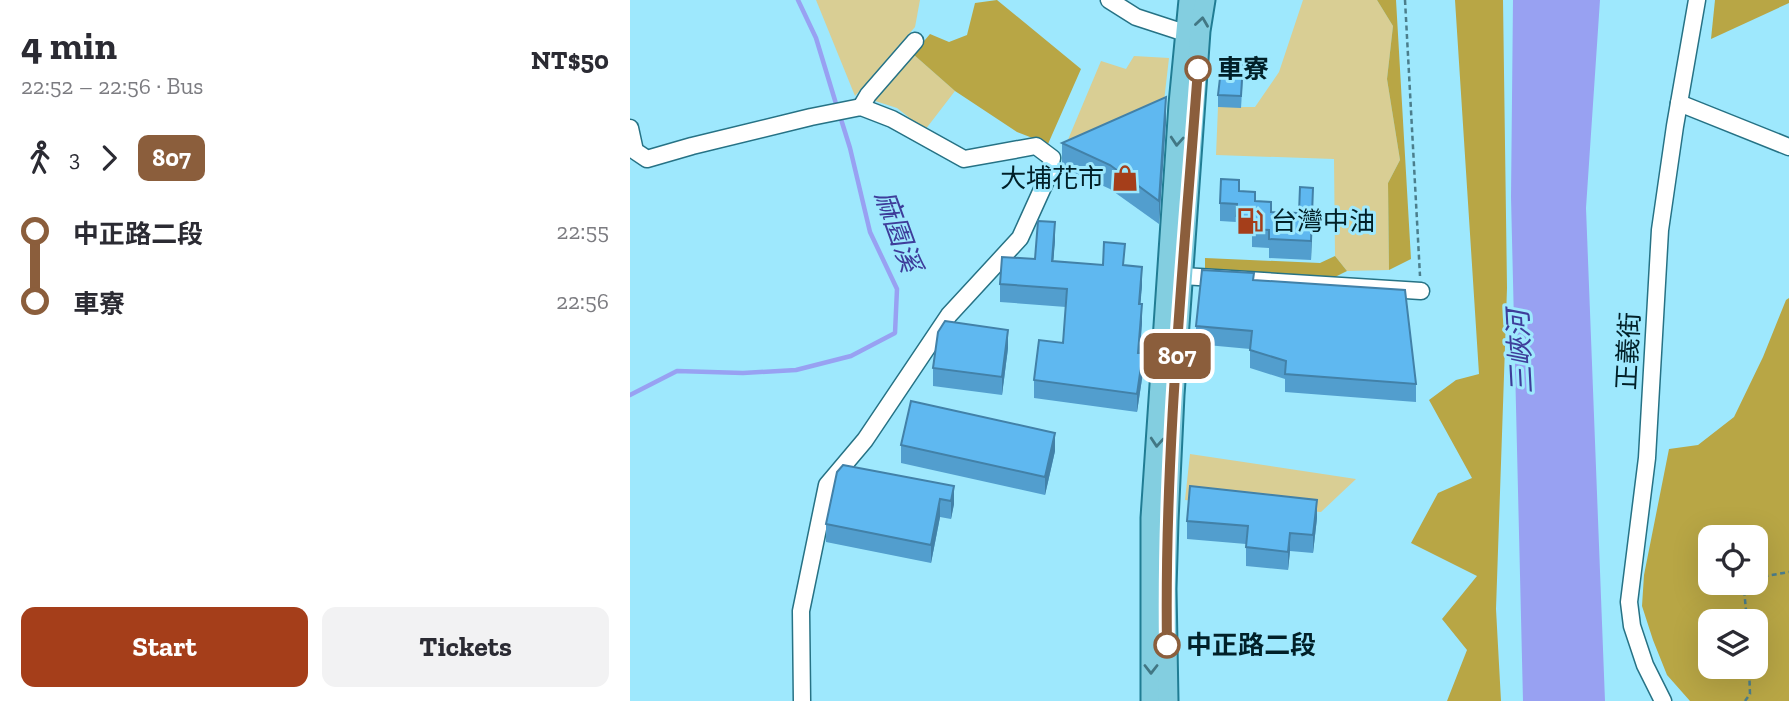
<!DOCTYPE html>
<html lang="en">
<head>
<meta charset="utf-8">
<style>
  :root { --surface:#fff; --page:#f2f2f3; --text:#2b2b33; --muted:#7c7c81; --accent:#a53e1a }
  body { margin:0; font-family:"Zilla Slab","Noto Sans TC",serif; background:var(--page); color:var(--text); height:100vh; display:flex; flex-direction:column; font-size:26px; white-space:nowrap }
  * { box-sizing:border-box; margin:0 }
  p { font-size:23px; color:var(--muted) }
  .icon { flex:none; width:38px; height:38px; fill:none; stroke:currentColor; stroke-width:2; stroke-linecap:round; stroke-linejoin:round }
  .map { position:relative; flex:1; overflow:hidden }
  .panel { display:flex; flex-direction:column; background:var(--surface); width:630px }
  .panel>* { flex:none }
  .badge { padding:0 14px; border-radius:10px; font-size:24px; line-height:46px }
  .tools { position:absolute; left:1068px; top:525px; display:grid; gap:14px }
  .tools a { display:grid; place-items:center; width:70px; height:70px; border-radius:14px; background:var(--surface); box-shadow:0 7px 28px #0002; font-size:35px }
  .map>.badge { position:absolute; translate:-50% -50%; box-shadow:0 0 0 4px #fff }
  .legs { display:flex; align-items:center; gap:10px; height:77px; padding:0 21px; font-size:23px }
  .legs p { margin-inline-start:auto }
  .head { display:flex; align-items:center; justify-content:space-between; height:119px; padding:0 21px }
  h1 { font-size:38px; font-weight:700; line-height:52px }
  .cta { display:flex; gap:14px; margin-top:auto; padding:14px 21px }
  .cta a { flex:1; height:80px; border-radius:14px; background:var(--accent); color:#fff; font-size:28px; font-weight:700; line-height:80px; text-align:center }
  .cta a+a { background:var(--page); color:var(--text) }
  ul { padding:0 21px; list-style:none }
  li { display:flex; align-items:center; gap:24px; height:70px; font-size:26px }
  li i { display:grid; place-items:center; width:10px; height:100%; margin:0 9px; background:currentColor }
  li i::after { content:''; width:18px; height:18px; margin:-9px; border:5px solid; border-radius:50%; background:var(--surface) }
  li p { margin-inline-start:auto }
  li:first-child i { background:linear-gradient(#0000 50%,currentColor 0) }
  li:last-child i { background:linear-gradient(currentColor 50%,#0000 0) }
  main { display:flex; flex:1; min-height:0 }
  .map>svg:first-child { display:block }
</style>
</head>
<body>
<main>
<section class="panel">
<div class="head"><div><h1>4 min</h1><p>22:52 – 22:56 · Bus</p></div><b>NT$50</b></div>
<div class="legs"><svg class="icon" aria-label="walk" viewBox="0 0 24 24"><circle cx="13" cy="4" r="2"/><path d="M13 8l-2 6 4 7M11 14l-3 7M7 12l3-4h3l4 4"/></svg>3<svg class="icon" aria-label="forward" viewBox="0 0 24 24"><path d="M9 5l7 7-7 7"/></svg><b class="badge" style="background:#8b5e3c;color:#fff">807</b></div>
<ul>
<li><i style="color:#8b5e3c"></i><b>中正路二段</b><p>22:55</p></li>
<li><i style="color:#8b5e3c"></i><b>車寮</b><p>22:56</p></li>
</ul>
<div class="cta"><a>Start</a><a>Tickets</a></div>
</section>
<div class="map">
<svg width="1159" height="701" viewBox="0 0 1159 701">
  <rect width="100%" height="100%" fill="#9ee8fd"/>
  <g fill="#d9ce94">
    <path d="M186,0H290L285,27L225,96Z"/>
    <path d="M673,0H747L763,26L757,79L770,160L758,183L759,270L717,271L705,256L704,159L586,155L588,107H625L649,72Z"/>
    <path d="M283,54L325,91L295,130L267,108L242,100Z"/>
    <path d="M504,56L539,58L534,101L437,142L471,61L496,69Z"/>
    <path d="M560,454L726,479L691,512L555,500Z"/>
  </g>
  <g fill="#b8a645" fill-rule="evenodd">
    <path d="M367,0L451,69L418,144L387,132L325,91L283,54L300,34L319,42L337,35L345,3Z"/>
    <path d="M747,0H766L781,259L759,270L758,183L770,160L757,79L763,26Z"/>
    <path d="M825,0H873L877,288L866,609L871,701H817L837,650L812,619L847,576L781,543L808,493L842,478L799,400L826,380L849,374Z"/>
    <path d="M1085,0H1159V3L1081,39Z"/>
    <path d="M705,256L717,271L699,280L575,272V258L690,263Z"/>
    <path d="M1159,298V701H1060L1037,675L1023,640L1012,606L1014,575L1039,449L1068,445L1104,417L1133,357L1156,300ZM1080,537H1125V583H1080ZM1080,621H1125V667H1080Z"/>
  </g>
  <path fill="#98a1f2" d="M883,0H970L956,208L975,701H893L881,197Z"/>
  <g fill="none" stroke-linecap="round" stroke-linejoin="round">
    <g stroke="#98a1f2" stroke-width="4.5">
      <path d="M168,0L186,38L207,107"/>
      <path d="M0,395L47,371L113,373L166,370L221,356L265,333L267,289L240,232L220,148L210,116"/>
    </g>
    <defs>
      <g id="minor">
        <path d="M479,0L506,17L555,33"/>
        <path d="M1049,103L1159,147"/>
        <path d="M231,107L238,95L285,41"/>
        <path d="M0,128L5,151L17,159L62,146L181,117L231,107L262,119L334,159L406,146L422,158L419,174L390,238L319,315L235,440L197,485L171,611L172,701"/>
        <path d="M553,276L791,291"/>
        <path d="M1033,701L1015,665L1002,626L999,602L1017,458L1030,230L1045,126L1067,0"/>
      </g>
      <g id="major">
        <path d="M521,701V518L549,104L559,0"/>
        <path d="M538,701L536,589L538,521L544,395L570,31L575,0"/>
      </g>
    </defs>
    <use href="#minor" stroke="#267285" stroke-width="19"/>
    <use href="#major" stroke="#207c93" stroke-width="23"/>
    <g stroke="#4b7e8c" stroke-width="2.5" stroke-dasharray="5 3.5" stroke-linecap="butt">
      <path d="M775,0L790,276"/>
      <path d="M1125,578L1159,572"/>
      <path d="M1117,621L1114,589L1118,583"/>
      <path d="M1115,701L1120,694L1119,667"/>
    </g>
    <use href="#minor" stroke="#fff" stroke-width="16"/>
    <use href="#major" stroke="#83cee0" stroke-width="19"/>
  </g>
  <g fill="#529ece">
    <path d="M613,74L611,108L588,107V95Z"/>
    <path d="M536,121L529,224L480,189L432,167V143Z"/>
    <path d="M609,191L641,212L669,213L683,206L681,260L639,258V248L622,247V234H606V222L590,221V203Z"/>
    <path d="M425,240L423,261L473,265H494L512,285L510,304L512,322L510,353L513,372L507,412L404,398V380L433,343L436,307L370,302V284L405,259Z"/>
    <path d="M624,281L786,384V402L655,392V379L620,368V349L566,344V326Z"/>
    <path d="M378,348L372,395L303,386V368Z"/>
    <path d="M271,445L425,451L415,495L271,463Z"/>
    <path d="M324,486V504L321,519L310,517L301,563L196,542V524Z"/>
    <path d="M687,518L683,553L660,551L658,570L616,566V544L557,539V521Z"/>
  </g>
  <g fill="#4281a8">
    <path d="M536,97V121L529,224V201Z"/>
    <path d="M683,188V206L681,260V241Z"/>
    <path d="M425,222V240L422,279V261Z"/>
    <path d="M512,267V285L509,322V304Z"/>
    <path d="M512,304V322L508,371V353Z"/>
    <path d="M378,330V348L372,395V377Z"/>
    <path d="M513,353V372L507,412V394Z"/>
    <path d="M425,433V451L415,495V477Z"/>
    <path d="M324,486V504L321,519V501Z"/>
    <path d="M310,499V517L301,563V545Z"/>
    <path d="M687,500V518L683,553V535Z"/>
    <path d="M660,533V551L658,570V552Z"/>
  </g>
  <g fill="#5fb8f0" stroke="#4281a8" stroke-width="2">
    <path d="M592,61L613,62L611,96L588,95Z"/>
    <path d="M536,97L529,201L480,165L432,143Z"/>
    <path d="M591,179L609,180V191L625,192V201L641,202V212L669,213L670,187L683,188L681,241L639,239V230L622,229L623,216H606L607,204L590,203Z"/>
    <path d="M408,221L425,222L422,261L473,265L474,242L495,244L493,265L512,267L509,304H512L508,353H513L507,394L404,380L409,340L433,343L437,289L370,284L372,257L405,259Z"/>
    <path d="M572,270L624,273L623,280L775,290L786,384L655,374L656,361L620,350L622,331L566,326Z"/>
    <path d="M315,321L378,330L372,377L303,368L308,332Z"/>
    <path d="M281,401L425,433L415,477L271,445Z"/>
    <path d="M213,465L324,486L321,501L310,499L301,545L196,524L207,472Z"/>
    <path d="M560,486L687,500L683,535L660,533L658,552L616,547L618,526L557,521Z"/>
  </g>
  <defs><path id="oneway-chevron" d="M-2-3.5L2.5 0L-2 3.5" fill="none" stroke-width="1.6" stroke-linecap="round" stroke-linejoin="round" transform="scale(1.75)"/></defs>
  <g stroke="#427784">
    <use href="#oneway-chevron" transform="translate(572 22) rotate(-82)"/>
    <use href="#oneway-chevron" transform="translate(547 141) rotate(94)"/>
    <use href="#oneway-chevron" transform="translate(527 442) rotate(94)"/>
    <use href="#oneway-chevron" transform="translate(521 669) rotate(90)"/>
  </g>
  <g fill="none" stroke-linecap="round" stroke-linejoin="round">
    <defs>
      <path id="line-1" d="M537,645C534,453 554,260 568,69"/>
    </defs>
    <use href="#line-1" stroke="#fff" stroke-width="16"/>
    <use href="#line-1" stroke="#8b5e3c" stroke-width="10"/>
  </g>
  <defs>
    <symbol id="shop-bare" viewBox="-9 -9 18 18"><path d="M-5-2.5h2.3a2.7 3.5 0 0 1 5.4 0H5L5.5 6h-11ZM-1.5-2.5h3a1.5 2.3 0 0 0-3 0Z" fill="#a53e1a" stroke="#9ee8fd" stroke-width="2.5" paint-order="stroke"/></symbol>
    <symbol id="fuel-bare" viewBox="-9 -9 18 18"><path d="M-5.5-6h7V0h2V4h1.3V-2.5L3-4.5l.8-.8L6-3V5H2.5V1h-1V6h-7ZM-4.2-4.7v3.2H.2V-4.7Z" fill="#a53e1a" stroke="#9ee8fd" stroke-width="2.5" paint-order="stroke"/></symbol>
  </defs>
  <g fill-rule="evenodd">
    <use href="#shop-bare" x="476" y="159" width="38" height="38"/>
    <use href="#fuel-bare" x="601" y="202" width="38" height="38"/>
  </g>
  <g fill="#fff" stroke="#8b5e3c" stroke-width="3.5">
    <circle cx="568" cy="69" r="12"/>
    <circle cx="537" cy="645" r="12"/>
  </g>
  <g text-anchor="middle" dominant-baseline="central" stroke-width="6" stroke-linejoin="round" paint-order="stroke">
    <g font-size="26" font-weight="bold" fill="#012028" stroke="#9ee8fd" text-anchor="start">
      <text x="587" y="69">車寮</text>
      <text x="556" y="645">中正路二段</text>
    </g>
    <g font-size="26" fill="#012028" stroke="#9ee8fd" text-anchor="end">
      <text x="474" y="178">大埔花市</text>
      <text x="641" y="221" text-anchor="start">台灣中油</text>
    </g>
    <g font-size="26" fill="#012028" stroke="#9ee8fd">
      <text transform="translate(998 351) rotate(-87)">正義街</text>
    </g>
    <g font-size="28" font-style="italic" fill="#3e3d9a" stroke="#9ee8fd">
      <text transform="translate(268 231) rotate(70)">麻園溪</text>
      <text transform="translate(890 352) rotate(-93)">三峽河</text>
    </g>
  </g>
</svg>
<div class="tools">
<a><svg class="icon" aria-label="locate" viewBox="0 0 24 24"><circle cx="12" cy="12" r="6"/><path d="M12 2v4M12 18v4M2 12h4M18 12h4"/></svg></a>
<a><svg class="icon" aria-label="layers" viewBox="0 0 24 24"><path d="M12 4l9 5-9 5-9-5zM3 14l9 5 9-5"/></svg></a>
</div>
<b class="badge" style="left:547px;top:356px;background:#8b5e3c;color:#fff">807</b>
</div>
</main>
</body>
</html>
